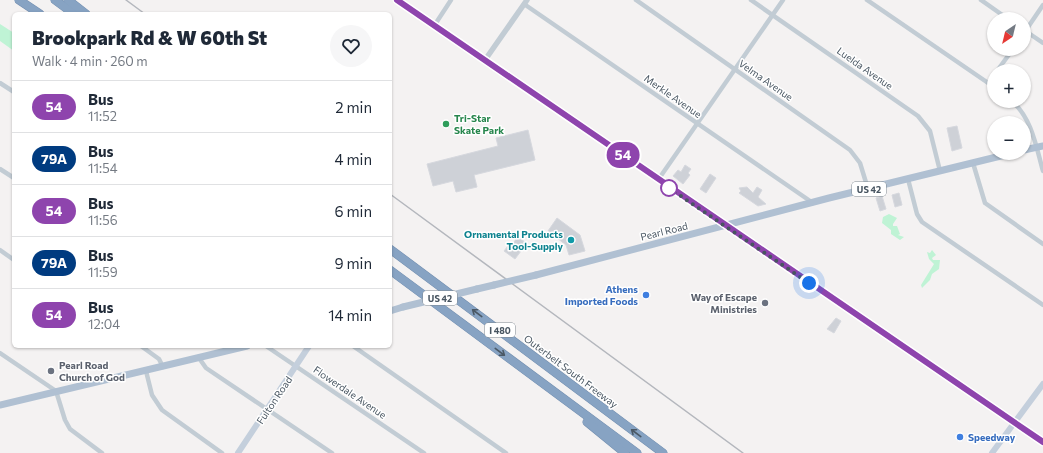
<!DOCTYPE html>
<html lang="en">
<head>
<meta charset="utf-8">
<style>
  :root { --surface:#fff; --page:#f6f6f7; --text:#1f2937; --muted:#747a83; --line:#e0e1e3 }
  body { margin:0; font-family:Commissioner,sans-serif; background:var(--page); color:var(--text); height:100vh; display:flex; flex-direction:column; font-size:15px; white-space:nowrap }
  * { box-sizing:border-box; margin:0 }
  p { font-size:13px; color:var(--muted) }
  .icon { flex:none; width:22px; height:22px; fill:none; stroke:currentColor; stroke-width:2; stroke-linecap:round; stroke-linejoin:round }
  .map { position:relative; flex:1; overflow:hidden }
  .sheet { position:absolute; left:12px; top:12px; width:380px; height:336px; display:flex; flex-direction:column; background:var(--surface); border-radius:6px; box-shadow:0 1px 3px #0004 }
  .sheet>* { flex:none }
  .badge { padding:0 8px; border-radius:13px; font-size:14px; line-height:26px }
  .needle { width:26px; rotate:215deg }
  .controls { position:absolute; left:987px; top:12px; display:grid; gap:8px }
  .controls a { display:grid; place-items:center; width:44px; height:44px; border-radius:50%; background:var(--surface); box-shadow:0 1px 3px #0004; font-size:20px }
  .you { position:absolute; width:20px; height:20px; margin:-10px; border:3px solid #fff; border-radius:50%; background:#1a73e8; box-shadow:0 0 0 6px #1a73e833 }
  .map>.badge { position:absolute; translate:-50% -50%; box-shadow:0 0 0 2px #fff }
  .round { display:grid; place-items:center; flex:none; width:42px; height:42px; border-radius:21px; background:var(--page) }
  .head { display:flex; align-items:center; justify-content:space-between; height:68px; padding:0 20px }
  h1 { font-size:19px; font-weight:800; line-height:30px }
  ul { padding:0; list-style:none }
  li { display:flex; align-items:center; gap:12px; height:52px; padding:0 20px; border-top:1px solid var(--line) }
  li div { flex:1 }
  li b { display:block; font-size:15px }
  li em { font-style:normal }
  li .badge { min-width:44px; font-weight:700; text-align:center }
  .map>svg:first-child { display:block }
</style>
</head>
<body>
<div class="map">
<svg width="1043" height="453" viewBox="0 0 1043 453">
  <rect width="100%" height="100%" fill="#f4f2f2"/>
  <g fill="#bff3d5">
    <path d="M0,24L14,33V51L0,41Z"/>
    <path d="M889,214L897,218L893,224V226H897L900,234L898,235L904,237L900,240L891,234V230L882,223L883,217Z"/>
    <path d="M932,250L936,255L932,258L933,260H940L939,269L932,274L930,280L922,288L921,285L934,264L929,259L927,252L930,253Z"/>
  </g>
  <g fill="#ced1d7" stroke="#d6d8de">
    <path d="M957,126L962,148L952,151L947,128Z"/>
    <path d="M528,130L535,160L474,175L477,187L456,192L453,181L433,186L427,164L498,146L496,138Z"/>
    <path d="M685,165L691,169L688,173L690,175L683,184L673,176L678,170L681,172Z"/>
    <path d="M710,174L716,178L706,193L700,189Z"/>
    <path d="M747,187L753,193L757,187L762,190L758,197L766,204L758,206L739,193L741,191L739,188Z"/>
    <path d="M899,193L902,205L895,207L892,195Z"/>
    <path d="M882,196L886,209L880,211L876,198Z"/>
    <path d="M557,218L580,235L585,251L569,255L566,245L548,231Z"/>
    <path d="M516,239H520L527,243L515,259L504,251L511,242L513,244Z"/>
    <path d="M836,318L841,321L834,333L827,329Z"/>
  </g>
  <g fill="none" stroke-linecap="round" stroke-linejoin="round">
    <defs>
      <g id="motorway">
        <path d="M19,0L40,14"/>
        <path d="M55,0L74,14"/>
        <path d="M68,0L86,14"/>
        <path d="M390,249L663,453"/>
        <path d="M390,270L637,453"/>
        <path d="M587,422L625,453"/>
      </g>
    </defs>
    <use href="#motorway" stroke="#728eaf" stroke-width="9"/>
    <g stroke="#c2ccd4" stroke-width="4.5">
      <path d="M636,0L850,150L860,163L868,189"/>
      <path d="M751,0L918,116L930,131L940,171"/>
      <path d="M867,0L994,87"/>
      <path d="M981,0L1008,19"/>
      <path d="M524,4L813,203"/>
      <path d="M434,26L451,0"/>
      <path d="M1024,30L1043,43"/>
      <path d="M1024,33L1043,5"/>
      <path d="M997,71L1013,49"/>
      <path d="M0,83L14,92"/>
      <path d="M989,84L994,76"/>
      <path d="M1012,101C1032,119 1036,146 1043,171"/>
      <path d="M973,163L985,203L1043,244"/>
      <path d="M0,169L14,178"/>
      <path d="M908,179L917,214L922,222L1043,305"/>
      <path d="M658,180L783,0"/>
      <path d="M0,250L14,260"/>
      <path d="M141,346L159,359L163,367"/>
      <path d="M266,346L424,453"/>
      <path d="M353,346L506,453"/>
      <path d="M0,353L56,391L65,420L70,429L102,453"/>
      <path d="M199,358L206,368L332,453"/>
      <path d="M146,371L152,395L162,410L222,453"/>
    </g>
    <path stroke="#c2ccd4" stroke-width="5.5" d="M485,60L527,0"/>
    <g stroke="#c4cfdc" stroke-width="6">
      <path d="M238,453L309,346"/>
      <path d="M992,453L1043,384"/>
    </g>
    <g stroke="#b0c0d2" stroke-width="7">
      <path d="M397,0L1043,442"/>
      <path d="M1024,150L1043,146"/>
      <path d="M536,275L829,198L1013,153"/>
      <path d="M477,289L494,285"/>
      <path d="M390,311L403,307"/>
      <path d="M0,405L247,346"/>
    </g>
    <use href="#motorway" stroke="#87a3c3" stroke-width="8"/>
    <g stroke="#b4b7bd" stroke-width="1.5">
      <path d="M126,0L145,14"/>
      <path d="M390,194L743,453"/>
    </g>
    <g stroke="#b0c0d2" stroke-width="7">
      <path d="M494,285L536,275"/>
      <path d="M403,307L477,289"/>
    </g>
  </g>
  <defs><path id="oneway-shaft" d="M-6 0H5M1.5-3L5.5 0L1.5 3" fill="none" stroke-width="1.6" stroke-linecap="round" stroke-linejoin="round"/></defs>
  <g stroke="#4b5966">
    <use href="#oneway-shaft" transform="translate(477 313) rotate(-143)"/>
    <use href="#oneway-shaft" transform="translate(500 352) rotate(37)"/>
    <use href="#oneway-shaft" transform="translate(636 433) rotate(-143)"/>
  </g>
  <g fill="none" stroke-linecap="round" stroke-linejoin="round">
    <defs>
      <path id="line" d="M397,0L1043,442"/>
    </defs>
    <use href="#line" stroke="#fff" stroke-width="9"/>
    <use href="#line" stroke="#8e44ad" stroke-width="6"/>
    <path stroke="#485561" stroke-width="4" stroke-dasharray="0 7.2" d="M669,188L809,283"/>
  </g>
  <circle fill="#2e9e5b" stroke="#fff" stroke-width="1.5" cx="446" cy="124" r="4"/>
  <circle fill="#fff" stroke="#8e44ad" stroke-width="2" cx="669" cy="188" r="8"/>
  <circle fill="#0f9aa8" stroke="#fff" stroke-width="1.5" cx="571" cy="240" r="4"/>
  <g fill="#3f7fe0" stroke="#fff" stroke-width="1.5">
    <circle cx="646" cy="295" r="4"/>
    <circle cx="960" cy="437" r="4"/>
  </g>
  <g fill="#6b7280" stroke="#fff" stroke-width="1.5">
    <circle cx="765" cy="303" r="4"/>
    <circle cx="51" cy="371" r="4"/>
  </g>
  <g text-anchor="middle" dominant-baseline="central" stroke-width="3" stroke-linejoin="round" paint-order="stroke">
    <g fill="#fff" stroke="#7f8890" stroke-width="1">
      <rect x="852" y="182" width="34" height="14" rx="3"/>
      <rect x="423" y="291" width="34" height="14" rx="3"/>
      <rect x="485" y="323" width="30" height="14" rx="3"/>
    </g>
    <g font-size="9" font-weight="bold" fill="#485561">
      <text x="869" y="189">US 42</text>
      <text x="440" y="298">US 42</text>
      <text x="500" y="330">I 480</text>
    </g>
    <g font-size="10" fill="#485561" stroke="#fff">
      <text transform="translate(865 68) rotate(35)">Luelda Avenue</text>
      <text transform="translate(766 80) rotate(35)">Velma Avenue</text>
      <text transform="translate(673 96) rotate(35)">Merkle Avenue</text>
      <text transform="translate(664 231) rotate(-14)">Pearl Road</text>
      <text transform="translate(571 371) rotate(37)">Outerbelt South Freeway</text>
      <text transform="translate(350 392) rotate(34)">Flowerdale Avenue</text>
      <text transform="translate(274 400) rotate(-56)">Fulton Road</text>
    </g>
    <g font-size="10" font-weight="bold" fill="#27864d" stroke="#fff" text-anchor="start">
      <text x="454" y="118">Tri-Star<tspan x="454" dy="12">Skate Park</tspan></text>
    </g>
    <g font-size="10" font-weight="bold" fill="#0d838f" stroke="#fff" text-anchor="end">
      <text x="563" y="234">Ornamental Products<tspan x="563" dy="12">Tool-Supply</tspan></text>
    </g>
    <g font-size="10" font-weight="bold" fill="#366cbe" stroke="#fff" text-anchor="end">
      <text x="638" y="289">Athens<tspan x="638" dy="12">Imported Foods</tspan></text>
      <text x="968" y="437" text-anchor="start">Speedway</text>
    </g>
    <g font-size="10" font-weight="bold" fill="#5b616d" stroke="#fff" text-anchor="end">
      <text x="757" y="297">Way of Escape<tspan x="757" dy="12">Ministries</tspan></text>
      <text x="59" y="365" text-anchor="start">Pearl Road<tspan x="59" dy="12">Church of God</tspan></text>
    </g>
  </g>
</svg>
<div class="controls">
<a><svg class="needle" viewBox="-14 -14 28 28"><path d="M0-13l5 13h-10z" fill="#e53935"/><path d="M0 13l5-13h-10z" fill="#747a83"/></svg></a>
<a>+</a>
<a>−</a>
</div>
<div class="you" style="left:809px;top:283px"></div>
<b class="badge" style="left:623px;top:155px;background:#8e44ad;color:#fff">54</b>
<section class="sheet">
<div class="head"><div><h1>Brookpark Rd &amp; W 60th St</h1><p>Walk · 4 min · 260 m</p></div><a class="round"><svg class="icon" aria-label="heart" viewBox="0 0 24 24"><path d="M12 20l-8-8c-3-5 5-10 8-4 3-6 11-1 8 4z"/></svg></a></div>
<ul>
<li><span class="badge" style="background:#8e44ad;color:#fff">54</span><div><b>Bus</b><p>11:52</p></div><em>2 min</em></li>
<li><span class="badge" style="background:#003b80;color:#fff">79A</span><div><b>Bus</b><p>11:54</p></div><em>4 min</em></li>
<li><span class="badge" style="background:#8e44ad;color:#fff">54</span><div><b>Bus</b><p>11:56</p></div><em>6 min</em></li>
<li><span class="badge" style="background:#003b80;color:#fff">79A</span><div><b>Bus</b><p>11:59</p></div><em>9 min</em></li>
<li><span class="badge" style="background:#8e44ad;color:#fff">54</span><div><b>Bus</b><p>12:04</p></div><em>14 min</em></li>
</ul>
</section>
</div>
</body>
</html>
